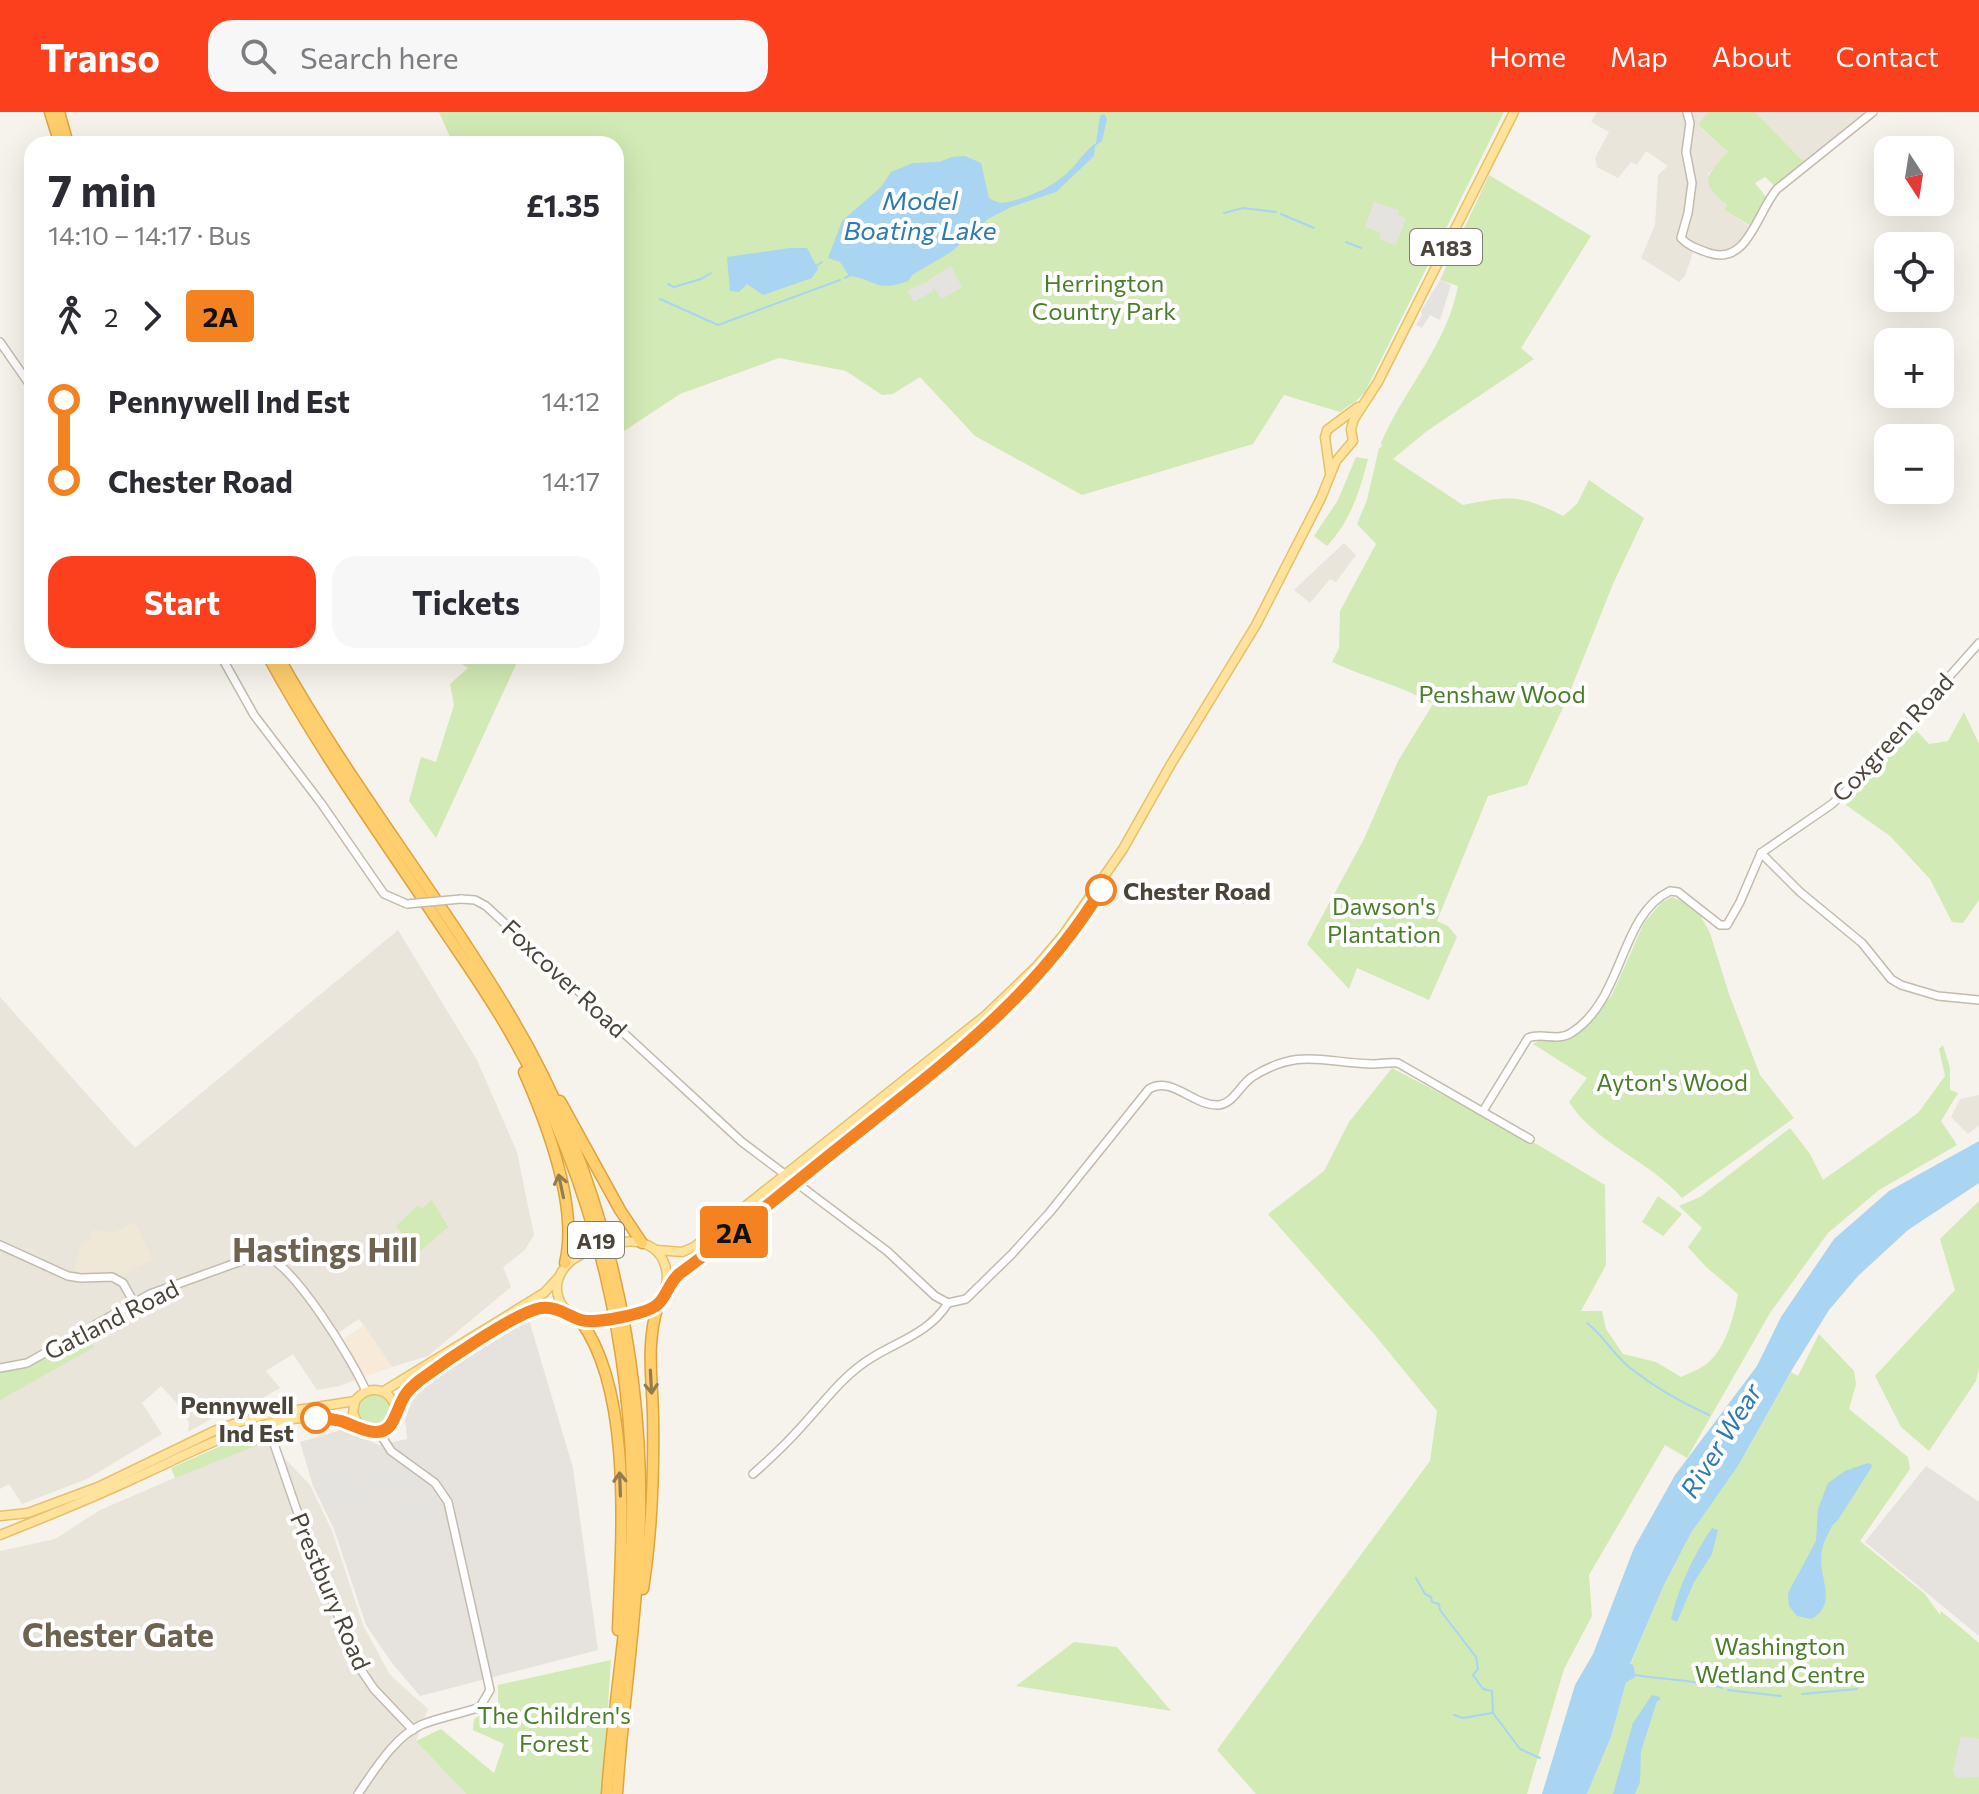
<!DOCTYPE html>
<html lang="en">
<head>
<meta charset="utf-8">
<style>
  :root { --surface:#fff; --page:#f7f7f7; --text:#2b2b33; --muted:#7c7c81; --accent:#fc3f1d }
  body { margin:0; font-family:Commissioner,sans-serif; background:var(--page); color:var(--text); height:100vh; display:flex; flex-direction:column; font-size:30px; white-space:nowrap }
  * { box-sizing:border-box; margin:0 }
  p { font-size:26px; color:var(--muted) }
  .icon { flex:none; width:44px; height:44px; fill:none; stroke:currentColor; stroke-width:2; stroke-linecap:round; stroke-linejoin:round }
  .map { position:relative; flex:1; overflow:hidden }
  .drawer { position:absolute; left:24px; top:24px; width:600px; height:528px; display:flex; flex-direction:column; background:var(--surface); border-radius:24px; box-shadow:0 8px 32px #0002 }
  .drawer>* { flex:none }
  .badge { padding:0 16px; border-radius:6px; font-size:28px; line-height:52px }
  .needle { width:52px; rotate:168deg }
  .fabs { position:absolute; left:1874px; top:24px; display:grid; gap:16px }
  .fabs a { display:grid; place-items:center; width:80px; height:80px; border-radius:16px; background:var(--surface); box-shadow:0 8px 32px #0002; font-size:40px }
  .map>.badge { position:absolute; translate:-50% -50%; box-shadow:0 0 0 4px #fff }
  .legs { display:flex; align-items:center; gap:12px; height:88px; padding:0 24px; font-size:26px }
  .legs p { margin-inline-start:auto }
  .overview { display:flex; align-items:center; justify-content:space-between; height:136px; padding:0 24px }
  h1 { font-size:44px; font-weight:700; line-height:60px }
  .primary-button { display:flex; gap:16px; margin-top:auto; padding:16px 24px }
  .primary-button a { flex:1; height:92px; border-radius:24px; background:var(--accent); color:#fff; font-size:32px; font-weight:700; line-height:92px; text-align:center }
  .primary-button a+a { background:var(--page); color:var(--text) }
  ul { padding:0 24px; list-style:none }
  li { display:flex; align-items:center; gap:28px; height:80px; font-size:30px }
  li i { display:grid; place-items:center; width:12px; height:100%; margin:0 10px; background:currentColor }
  li i::after { content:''; width:20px; height:20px; margin:-10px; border:6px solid; border-radius:50%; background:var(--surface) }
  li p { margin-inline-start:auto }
  li:first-child i { background:linear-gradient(#0000 50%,currentColor 0) }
  li:last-child i { background:linear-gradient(currentColor 50%,#0000 0) }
  header { display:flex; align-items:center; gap:48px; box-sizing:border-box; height:112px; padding:0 40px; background:var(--accent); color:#fff }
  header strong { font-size:38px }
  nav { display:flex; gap:44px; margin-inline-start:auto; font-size:28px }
  .search { width:560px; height:72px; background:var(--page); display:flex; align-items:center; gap:20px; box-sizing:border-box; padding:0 28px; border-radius:24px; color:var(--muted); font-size:30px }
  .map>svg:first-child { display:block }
</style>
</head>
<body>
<header>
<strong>Transo</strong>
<div class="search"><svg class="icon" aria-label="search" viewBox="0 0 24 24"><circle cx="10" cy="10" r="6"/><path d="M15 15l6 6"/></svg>Search here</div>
<nav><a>Home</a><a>Map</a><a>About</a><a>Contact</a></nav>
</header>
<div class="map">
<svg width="1979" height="1682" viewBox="0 0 1979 1682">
  <rect width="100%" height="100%" fill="#f6f3ec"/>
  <g fill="#eae5da">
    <path d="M1597,0H1708L1698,14L1728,40L1708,62L1715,83L1727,93L1724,98L1751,115L1743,128L1728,140L1714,141L1695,134L1685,164L1679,170L1641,146L1655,113L1658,63L1668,54L1646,39L1637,53L1631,50L1618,66L1597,55L1595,46L1609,20L1591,10Z"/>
    <path d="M1755,0H1868L1804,50Z"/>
    <path d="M1344,431L1356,443L1336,470L1330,467L1310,491L1294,478Z"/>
    <path d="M398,818L477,948L517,1040L534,1123L525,1138L503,1155L511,1175L428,1244L392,1255L359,1207L332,1225L358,1267L339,1274L317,1278L293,1242L266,1259L280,1276L246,1296L239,1291L188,1320L189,1311L182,1297L161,1274L142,1291L162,1322L87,1367L22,1392L9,1372L0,1377V885L135,1036Z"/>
    <path d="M1979,983V1013L1968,1022L1951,1005L1960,987Z"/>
    <path d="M268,1329L310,1373L332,1419L363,1513L390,1563L428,1597L416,1629L466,1682H0V1439L55,1427L100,1398L214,1349Z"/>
  </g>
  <path fill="#f7ead8" d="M364,1213L392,1255L364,1265L344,1227Z"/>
  <g fill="#e6e2dd">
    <path d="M529,1208L573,1356L598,1538L420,1584L392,1551L366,1513L334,1417L313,1374L300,1330L344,1317L379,1333L407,1327L405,1308L411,1291L419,1279L433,1267Z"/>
    <path d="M1926,1354L1979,1390V1524L1865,1430Z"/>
  </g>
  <path fill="#efe8d6" d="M135,1110L153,1148L121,1163L78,1161L74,1156L82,1130L90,1127L93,1118L115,1120Z"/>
  <g fill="#d2eab5">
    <path d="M439,0H1504L1365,280L1357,288L1340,300L1284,283L1253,332L1082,383L975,324L920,265L893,282L882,283L846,259L779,246L680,282L624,319L616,336V32H453Z"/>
    <path d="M1708,0H1755L1804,50L1784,70L1775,74L1765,65L1755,71L1766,85L1751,114L1724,98L1727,93C1698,70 1706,63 1728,40L1698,13Z"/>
    <path d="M1489,63L1591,124L1521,236L1534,247L1427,319L1393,347L1463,393C1509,384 1521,382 1563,404L1577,392L1589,368L1644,406L1613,472L1567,587L1527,673L1488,684L1437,809L1448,814L1457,825L1429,888L1357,856L1349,877L1307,832L1364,727L1398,649L1433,592C1401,573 1366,566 1332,550L1339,536L1340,499L1376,432L1357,412L1367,388L1379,336L1382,335L1381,331C1404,277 1447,233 1458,174L1440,168Z"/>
    <path d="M1356,345L1368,347C1359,381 1351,408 1327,434L1314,424L1338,388Z"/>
    <path d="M464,544H520L436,726L409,689L421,645L436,650L454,593L450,572L468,556L460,551Z"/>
    <path d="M1964,600L1979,632V788L1963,811L1952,810L1930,767L1890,724L1846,693L1911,613L1929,632L1948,629Z"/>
    <path d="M1672,785L1682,789L1700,803L1710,821L1729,882L1760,963L1794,1006L1682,1086C1650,1049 1596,1032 1569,990L1587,966L1533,932L1543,927L1564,929L1585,915L1612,883L1644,811L1661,791Z"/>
    <path d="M1943,933L1950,956V978L1958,981L1941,1009L1957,1033L1879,1078L1828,1121L1770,1201L1687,1346L1665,1333L1589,1463L1592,1504L1564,1557L1527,1682H1256L1217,1638L1430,1349L1437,1299L1374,1222L1268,1102L1324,1059L1349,1010L1392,956L1540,1034L1605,1073L1606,1153L1581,1199H1602L1606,1217L1623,1242L1656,1250L1681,1265C1689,1261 1698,1258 1705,1253C1725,1239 1734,1205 1738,1182L1705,1154L1688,1135L1702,1116L1679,1094L1700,1085L1790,1016L1810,1042L1823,1068L1918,1001L1945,964L1939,937Z"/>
    <path d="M1658,1084L1682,1102L1663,1124L1642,1110Z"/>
    <path d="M432,1088L448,1115L418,1141L396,1114L417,1094L423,1096Z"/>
    <path d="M1979,1089V1257L1976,1269L1929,1339L1901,1315L1875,1264L1955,1178L1940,1127Z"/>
    <path d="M83,1218L94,1235L0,1288V1256H11Z"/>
    <path d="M1819,1222L1854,1259L1856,1272L1849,1297L1908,1345L1910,1357L1860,1429L1925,1482L1940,1503L1941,1499L1979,1531V1682H1587L1611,1625L1626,1569L1636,1565L1630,1553L1664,1473L1691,1421L1738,1354L1791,1260L1798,1264Z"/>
    <circle cx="374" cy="1299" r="17"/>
    <path d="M259,1323L264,1324L268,1329L175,1366L171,1356L230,1330Z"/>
    <path d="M1074,1530L1117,1535L1171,1599L1016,1574Z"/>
    <path d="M611,1548L602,1682H466L416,1629L441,1617L494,1661L504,1632L473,1618L474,1607L498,1594V1573Z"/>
  </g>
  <g fill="#e5e3e0">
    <path d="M1374,90L1399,98L1398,103L1406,106L1396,133L1379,127L1381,121L1365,115Z"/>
    <path d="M951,154L962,175L942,187L933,175V179L914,190L907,179L925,170L929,171L928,168Z"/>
    <path d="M1440,168L1451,173L1440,208L1430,203L1422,216L1416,213L1422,203L1421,199Z"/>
    <path d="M376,1355L389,1368L400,1358L423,1372L421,1375L389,1383L366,1366Z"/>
    <path d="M341,1358L364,1375L359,1390L340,1395L330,1401L318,1380L313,1365Z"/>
    <path d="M438,1384L443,1402L398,1414L393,1392L412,1387Z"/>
    <path d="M1961,1624L1979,1627V1665L1956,1666L1953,1659Z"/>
  </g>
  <g fill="#a9d4f2">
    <path d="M1104,2L1107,7L1102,29L1095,34L1094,44L1056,80L1011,95L988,107L951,140L912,163L908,169C874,181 876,167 849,164L840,150L828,146L842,109L881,75L891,60L913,51L939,50L952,45L965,44L981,51L989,86C999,93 1008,91 1019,87C1042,80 1064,68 1078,49C1084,42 1088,37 1096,31L1100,4Z"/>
    <path d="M790,136H807L818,157L812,166L763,183L747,172L739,180L730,179L727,145Z"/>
    <path d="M1979,1029V1071L1908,1118L1858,1164L1829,1198L1793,1256L1738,1354L1691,1421L1664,1473L1630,1552L1633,1553L1636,1565L1626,1570L1611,1625L1587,1682H1542L1575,1573L1593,1542L1634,1436L1675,1363L1757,1254L1781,1205L1834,1127L1889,1079Z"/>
    <path d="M1868,1351L1872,1353L1871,1356L1838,1408C1831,1413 1831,1417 1827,1424C1808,1459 1844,1486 1812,1507L1797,1504L1789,1494L1788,1481L1816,1429L1818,1397L1828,1371L1845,1359Z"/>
    <path d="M1712,1416L1718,1418L1712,1442L1694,1470L1677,1510L1671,1507C1679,1474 1693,1444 1712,1416Z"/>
    <path d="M1652,1583L1660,1585V1588L1657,1589L1641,1639L1640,1670L1635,1682H1613L1633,1611Z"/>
  </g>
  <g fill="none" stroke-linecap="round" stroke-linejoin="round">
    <g stroke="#a9d4f2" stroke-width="2">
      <path d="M1224,101L1243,96L1276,100"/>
      <path d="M1281,102L1314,116"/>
      <path d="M1346,130L1361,136"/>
      <path d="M816,154L822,150"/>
      <path d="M845,166L849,164"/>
      <path d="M668,172L674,175L701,167L711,161"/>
      <path d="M660,187L718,213L840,168"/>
      <path d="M1587,1211C1604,1224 1612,1241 1629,1255C1654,1275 1680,1290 1709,1303"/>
      <path d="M1416,1466L1425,1482L1431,1485L1432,1490L1439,1492L1440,1498L1476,1545L1478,1557L1473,1563L1483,1577L1492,1579L1493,1601L1520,1637L1540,1646"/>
      <path d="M1636,1563C1665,1568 1694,1567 1722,1576"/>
      <path d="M1728,1578L1781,1584"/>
      <path d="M1802,1582L1857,1577"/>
      <path d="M1454,1603L1463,1606L1492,1601"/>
    </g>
    <defs>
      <g id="minor">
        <path d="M1687,0L1690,11L1686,40L1692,71L1688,101L1681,126C1688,134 1698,137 1709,141C1748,154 1757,100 1777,77L1873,0"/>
        <path d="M0,230L32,276"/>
        <path d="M221,544L254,603L321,691L384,782L407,792"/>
        <path d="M1761,741L1800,780L1862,831L1891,867L1901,873L1938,884L1979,888"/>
        <path d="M461,787L475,788L486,794L742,1030L887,1139L935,1184L948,1191"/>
        <path d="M1483,999L1528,926C1542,920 1557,930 1571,921C1624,888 1619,803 1670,779L1678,780L1720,813H1727L1740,790L1761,741L1832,692L1859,666L1979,531"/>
        <path d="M0,1133L68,1164L81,1166L112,1165L123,1171L134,1191"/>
        <path d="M948,1191L966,1187L1012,1142L1050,1100L1149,977C1171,963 1195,995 1219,993C1234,991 1240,973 1252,965C1300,935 1323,951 1373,952C1382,952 1389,950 1398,951L1530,1027"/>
        <path d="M0,1256L27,1251L150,1182L261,1142C292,1148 353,1249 366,1279"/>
        <path d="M254,1318H265L272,1326L296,1396L357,1552L374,1577L413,1618"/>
        <path d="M272,1326L274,1316L288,1311"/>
        <path d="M753,1362C770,1347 787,1331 802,1314C825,1289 844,1262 873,1245C901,1228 930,1220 948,1191"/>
        <path d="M358,1682C374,1659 394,1625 421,1613C440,1605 461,1602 480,1595L490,1578L448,1390L435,1371L391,1339L379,1320"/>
      </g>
      <g id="major">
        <path d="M1330,361L1325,325L1327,318L1358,295"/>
        <path d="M623,1130C663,1125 678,1162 658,1193L640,1201"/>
        <path d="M657,1138L682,1140L694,1135L986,903L1036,855L1064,822L1123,737L1171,652L1256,513L1321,386L1336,349L1353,329L1351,317L1354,307L1378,270L1514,0"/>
        <path d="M587,1140C539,1158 552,1214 602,1208"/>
        <path d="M668,1173L983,920L1040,862L1087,800"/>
        <path d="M384,1279L544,1181L558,1166"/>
        <path d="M355,1289L353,1301L359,1314"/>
        <path d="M0,1404L28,1401L98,1375L214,1319L239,1310L265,1303L355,1289C368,1271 391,1276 396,1297"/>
        <path d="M0,1423C45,1405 91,1387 135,1366C180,1346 222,1322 271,1311C296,1305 324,1303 349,1312C360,1316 372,1324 384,1318C397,1312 395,1293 404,1282C419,1264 508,1206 531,1199C544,1194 555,1197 567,1200"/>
      </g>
      <g id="highway">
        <path d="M50,0L60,32"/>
        <path d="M59,0L68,32"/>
        <path d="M268,544C320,640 385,729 445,820C468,854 492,888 512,924C596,1071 635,1242 632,1411C630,1502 613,1591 607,1682"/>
        <path d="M278,544C348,670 439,783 513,908C600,1055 643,1234 640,1405C638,1498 623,1589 617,1682"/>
        <path d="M524,960C547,1012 579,1095 565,1151"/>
        <path d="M560,989L620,1098L642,1131"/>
        <path d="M580,1208C634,1280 621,1431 618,1518"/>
        <path d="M643,1477C652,1420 654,1361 653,1303C652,1264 646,1232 658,1193"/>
      </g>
    </defs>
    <use href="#minor" stroke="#c2bbae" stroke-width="10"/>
    <use href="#major" stroke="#e6c16a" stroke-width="11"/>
    <use href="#highway" stroke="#e0a43c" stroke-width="13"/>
    <use href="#minor" stroke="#fff" stroke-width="7"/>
    <use href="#major" stroke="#ffe39c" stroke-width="8"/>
    <use href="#highway" stroke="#ffcf6e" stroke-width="10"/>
    <defs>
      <path id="minor-bridge" d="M407,792L461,787"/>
      <g id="major-bridge">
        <path d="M587,1140L623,1130"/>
        <path d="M602,1208L640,1201"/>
      </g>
    </defs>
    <use href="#minor-bridge" stroke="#c2bbae" stroke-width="10" stroke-linecap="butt"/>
    <use href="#major-bridge" stroke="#e6c16a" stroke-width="11" stroke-linecap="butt"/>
    <use href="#minor-bridge" stroke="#fff" stroke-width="7"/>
    <use href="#major-bridge" stroke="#ffe39c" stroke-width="8"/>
  </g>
  <defs><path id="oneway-shaft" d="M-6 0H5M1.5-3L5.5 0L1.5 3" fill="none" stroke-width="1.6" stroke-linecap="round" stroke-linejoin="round" transform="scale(2)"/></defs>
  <g stroke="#937c4e">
    <use href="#oneway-shaft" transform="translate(561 1074) rotate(-102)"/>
    <use href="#oneway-shaft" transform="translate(651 1270) rotate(87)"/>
    <use href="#oneway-shaft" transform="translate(620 1372) rotate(-92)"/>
  </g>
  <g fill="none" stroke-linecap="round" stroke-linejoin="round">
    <defs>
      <path id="line-1" d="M316,1306C325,1306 333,1307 341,1309C357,1314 382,1331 393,1309C403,1289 400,1284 420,1268C443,1251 516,1200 541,1196C558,1194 567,1204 581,1208C595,1212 648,1202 658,1192C667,1184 668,1172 679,1162C738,1119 794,1071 851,1026C947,949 1035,885 1101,778"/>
    </defs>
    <use href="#line-1" stroke="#fff" stroke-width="18"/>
    <use href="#line-1" stroke="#f58220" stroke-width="12"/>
  </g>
  <g fill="#fff" stroke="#f58220" stroke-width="4">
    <circle cx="1101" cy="778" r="14"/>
    <circle cx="316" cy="1306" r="14"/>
  </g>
  <g text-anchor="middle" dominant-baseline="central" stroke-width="8" stroke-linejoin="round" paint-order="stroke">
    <g fill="#fff" stroke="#817c74" stroke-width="2">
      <rect x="1410" y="117" width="72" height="36" rx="6"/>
      <rect x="568" y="1110" width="56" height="36" rx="6"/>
    </g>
    <g font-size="22" font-weight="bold" fill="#4b4439">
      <text x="1446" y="135">A183</text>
      <text x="596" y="1128">A19</text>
    </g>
    <g font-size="24" fill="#4a7f2a" stroke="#fff">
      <text x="1104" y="170">Herrington<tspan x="1104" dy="28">Country Park</tspan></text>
      <text x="1502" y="581">Penshaw Wood</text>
      <text x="1384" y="793">Dawson's<tspan x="1384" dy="28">Plantation</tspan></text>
      <text x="1672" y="969">Ayton's Wood</text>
      <text x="1780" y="1533">Washington<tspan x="1780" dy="28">Wetland Centre</tspan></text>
      <text x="554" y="1602">The Children's<tspan x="554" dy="28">Forest</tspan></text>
    </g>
    <g font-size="24" fill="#4b4439" stroke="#fff">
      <text transform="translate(1892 625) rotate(-47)">Coxgreen Road</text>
      <text transform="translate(565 866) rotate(43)">Foxcover Road</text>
      <text transform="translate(111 1207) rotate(-27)">Gatland Road</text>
      <text transform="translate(331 1479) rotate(67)">Prestbury Road</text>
    </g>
    <g font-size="24" font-weight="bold" fill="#4b4439" stroke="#fff" text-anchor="start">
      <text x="1123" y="778">Chester Road</text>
      <text x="294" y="1292" text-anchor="end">Pennywell<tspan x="294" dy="28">Ind Est</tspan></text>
    </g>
    <g font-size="26" font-style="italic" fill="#2e7ab2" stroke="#fff">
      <text x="920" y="87">Model<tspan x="920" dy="30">Boating Lake</tspan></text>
      <text transform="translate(1720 1328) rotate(-58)">River Wear</text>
    </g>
    <g font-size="32" font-weight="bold" fill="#6e6250" stroke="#fff">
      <text x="325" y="1137">Hastings Hill</text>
      <text x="118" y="1522">Chester Gate</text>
    </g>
  </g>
</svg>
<div class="fabs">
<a><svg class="needle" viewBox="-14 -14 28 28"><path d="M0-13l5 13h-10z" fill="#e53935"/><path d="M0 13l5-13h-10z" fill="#7c7c81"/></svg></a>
<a><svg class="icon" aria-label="locate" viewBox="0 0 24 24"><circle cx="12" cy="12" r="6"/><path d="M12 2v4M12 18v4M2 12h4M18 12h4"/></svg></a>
<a>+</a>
<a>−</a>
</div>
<b class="badge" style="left:734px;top:1120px;background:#f58220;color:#111">2A</b>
<section class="drawer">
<div class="overview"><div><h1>7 min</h1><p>14:10 – 14:17 · Bus</p></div><b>£1.35</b></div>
<div class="legs"><svg class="icon" aria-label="walk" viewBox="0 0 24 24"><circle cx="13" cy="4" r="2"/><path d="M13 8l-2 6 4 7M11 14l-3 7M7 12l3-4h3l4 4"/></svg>2<svg class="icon" aria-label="forward" viewBox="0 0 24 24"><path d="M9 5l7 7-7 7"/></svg><b class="badge" style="background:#f58220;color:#111">2A</b></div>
<ul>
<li><i style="color:#f58220"></i><b>Pennywell Ind Est</b><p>14:12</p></li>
<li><i style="color:#f58220"></i><b>Chester Road</b><p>14:17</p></li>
</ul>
<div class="primary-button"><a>Start</a><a>Tickets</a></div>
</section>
</div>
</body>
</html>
